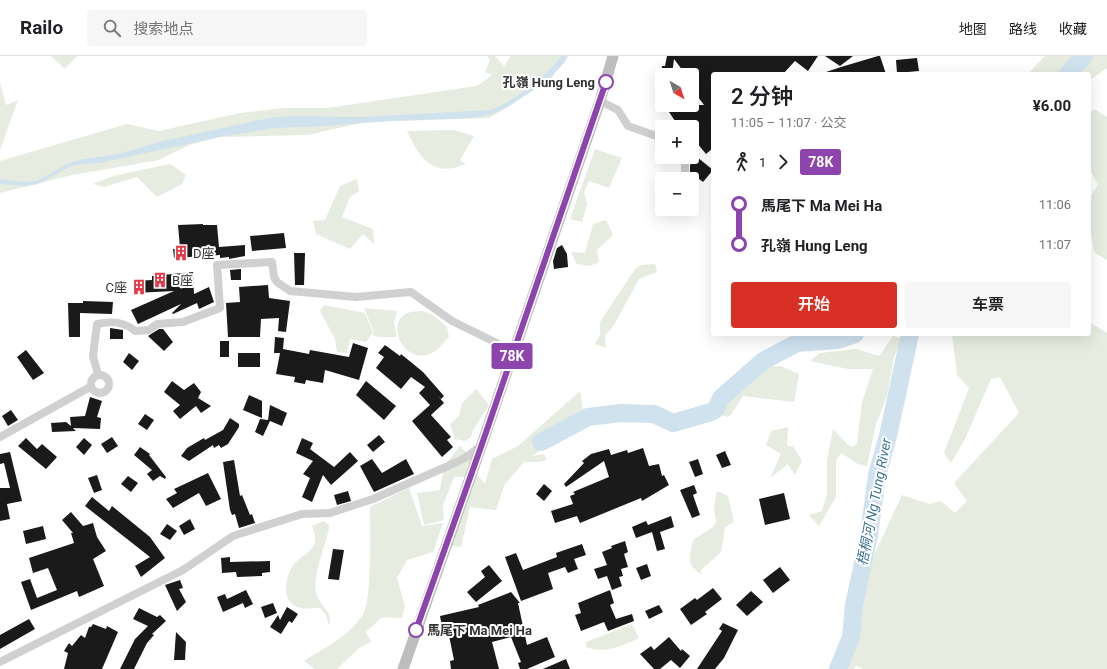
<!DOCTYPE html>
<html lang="zh">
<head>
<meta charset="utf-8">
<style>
  :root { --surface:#fff; --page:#f6f6f6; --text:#202124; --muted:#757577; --line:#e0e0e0; --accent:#d93025 }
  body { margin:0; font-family:Roboto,"Noto Sans SC",sans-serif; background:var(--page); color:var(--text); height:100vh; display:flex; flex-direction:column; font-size:15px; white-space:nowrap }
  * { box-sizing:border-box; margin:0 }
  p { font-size:13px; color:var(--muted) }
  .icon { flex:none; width:22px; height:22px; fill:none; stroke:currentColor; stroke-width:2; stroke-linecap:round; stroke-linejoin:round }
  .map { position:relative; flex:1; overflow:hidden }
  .panel { position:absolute; left:711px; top:16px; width:380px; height:264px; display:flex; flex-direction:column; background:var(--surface); border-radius:4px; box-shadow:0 4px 16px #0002 }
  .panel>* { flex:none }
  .badge { padding:0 8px; border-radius:3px; font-size:14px; line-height:26px }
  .needle { width:26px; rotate:141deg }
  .controls { position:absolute; left:655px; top:12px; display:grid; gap:8px }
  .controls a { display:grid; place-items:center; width:44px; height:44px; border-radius:4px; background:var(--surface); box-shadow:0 4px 16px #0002; font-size:20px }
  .map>.badge { position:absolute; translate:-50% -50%; box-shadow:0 0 0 2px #fff }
  .legs { display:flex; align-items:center; gap:6px; height:44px; padding:0 20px; font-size:13px }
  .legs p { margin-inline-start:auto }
  .head { display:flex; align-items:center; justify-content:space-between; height:68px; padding:0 20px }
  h1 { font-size:22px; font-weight:600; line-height:30px }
  .action { display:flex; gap:8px; margin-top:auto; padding:8px 20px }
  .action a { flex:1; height:46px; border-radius:4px; background:var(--accent); color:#fff; font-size:16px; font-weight:600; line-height:46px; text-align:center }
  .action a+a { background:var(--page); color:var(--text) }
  ul { padding:0 20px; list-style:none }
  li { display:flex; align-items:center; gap:14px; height:40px; font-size:15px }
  li i { display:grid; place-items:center; width:6px; height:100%; margin:0 5px; background:currentColor }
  li i::after { content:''; width:10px; height:10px; margin:-5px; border:3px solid; border-radius:50%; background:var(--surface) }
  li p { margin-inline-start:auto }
  li:first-child i { background:linear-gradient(#0000 50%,currentColor 0) }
  li:last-child i { background:linear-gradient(currentColor 50%,#0000 0) }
  header { display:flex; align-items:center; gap:24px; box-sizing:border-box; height:56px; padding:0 20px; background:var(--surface); border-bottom:1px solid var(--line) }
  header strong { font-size:19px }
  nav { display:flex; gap:22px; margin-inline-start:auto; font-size:14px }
  .search { width:280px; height:36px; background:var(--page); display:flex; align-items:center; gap:10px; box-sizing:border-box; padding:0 14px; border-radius:4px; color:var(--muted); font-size:15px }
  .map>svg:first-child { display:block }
</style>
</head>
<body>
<header>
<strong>Railo</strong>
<div class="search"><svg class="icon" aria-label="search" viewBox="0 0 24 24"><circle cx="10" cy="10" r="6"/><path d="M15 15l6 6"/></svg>搜索地点</div>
<nav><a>地图</a><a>路线</a><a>收藏</a></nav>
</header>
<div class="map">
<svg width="1107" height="613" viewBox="0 0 1107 613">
  <rect width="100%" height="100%" fill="#fff"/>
  <g fill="#e6ecdf">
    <path d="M51,0H77L65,13Z"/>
    <path d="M487,0H495L504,10L511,0H567L550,24L489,62L365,66L308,79L220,81L189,89L159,104L72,119L0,137V105L127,68L159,75L240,57L285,52H327L477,30L492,19L485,16L490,4Z"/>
    <path d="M1045,0H1107V13H1105L1089,25V18H1028Z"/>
    <path d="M0,27L6,49L18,44L0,94Z"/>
    <path d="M1094,53L1107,61V204L1094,196L1089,166V142L1098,129L1089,112V57Z"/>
    <path d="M453,74L474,80L460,104L466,108C433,122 420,103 407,75Z"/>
    <path d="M595,93L622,102L609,132L589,125L584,136L587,148L582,166L570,163Z"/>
    <path d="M170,108L186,119L182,128L157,141L137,121L104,131L93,128L113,120Z"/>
    <path d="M357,123L359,135L350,141L342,161L373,173L374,188L363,178L350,193L316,178L313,165L325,164L340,130Z"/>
    <path d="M606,164L613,179L597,194L599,206L590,210L577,208L571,196L585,197L593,168Z"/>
    <path d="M655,208L657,216L639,223L614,269L605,280L606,292L595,288L600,279V266L635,213L641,209Z"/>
    <path d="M324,249L365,257L373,276L366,286L350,283L347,297L337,296L335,283L320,255Z"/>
    <path d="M364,252L397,255L394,267L397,281H379L372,279L374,276Z"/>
    <path d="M423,255L433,259L447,271L449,281C443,287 436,297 427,299C400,305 385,262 411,256C414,255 419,255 423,255Z"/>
    <path d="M1089,266L1107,277V613H863L856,609L854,613H833L856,557L875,497L902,439L929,448L941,445L955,457L967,445L954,427L1019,357L1000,321L991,323L965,383L951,407L944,397L969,332L957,319L952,278H1089Z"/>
    <path d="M893,280L902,283L894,301L887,340L876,368L867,410L858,408L841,397L836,404V441L819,470L809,459L822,455L827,438V404L833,373L848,389L853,391L857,387L862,346L873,313H848L810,305L820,297L856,293L879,300Z"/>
    <path d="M781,310L799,318L794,346L743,340L731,359L727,361L717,357L729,337L736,340L766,311Z"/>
    <path d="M476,333L489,349L473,374L471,381L465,385L455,383L450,368L459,360L462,347Z"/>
    <path d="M580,335L583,353L593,368L566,378L532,400L544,398L547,404L539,406H524L505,428L496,454L470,451L461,491L446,489L476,417L485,428L492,403L518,390Z"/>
    <path d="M788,371L787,390H793L802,405L795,419L788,408L770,422L781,398L766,389L771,375Z"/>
    <path d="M460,390L473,403L465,421H454L443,449L444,464L424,469L417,437L440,434L444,410Z"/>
    <path d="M409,432L422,470L443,467L433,496L407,504L397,522L405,550L402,562L382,561L366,576L371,586L359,592L337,613H315L304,605C324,592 350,580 363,558C372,544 370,472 370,451Z"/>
    <path d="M717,435L728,440L734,466L725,471L721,496L701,514V518C685,507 690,501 693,484L713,471L716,466L714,452Z"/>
    <path d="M324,465L329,469V472C325,491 313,518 316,537C319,550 334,555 329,570L326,559L320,552C312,552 303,554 295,550C281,543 286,518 294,508C300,501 310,497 314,489C317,483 314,476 312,470Z"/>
    <path d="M632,568L639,582C622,590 605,598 586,591V586Z"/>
  </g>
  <path fill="#cfe2ee" d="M561,0H568L564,7L550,22L508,51L493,58L472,62L390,65L325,70L273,72L220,81L99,107L82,108L69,111L38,128L26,130L0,128V123L25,126L37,125L67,108L79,104L118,98L163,85L269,62L291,60L363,61L491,54C511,47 550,18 561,0Z"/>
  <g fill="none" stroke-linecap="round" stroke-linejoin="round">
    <g stroke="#cfe2ee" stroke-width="18">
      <path d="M1068,18L1084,0"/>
      <path d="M541,386L588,361L621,357L654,358L673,367L711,356L716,353L721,342L763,305L797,287L838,284L855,278"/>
      <path d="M838,613L851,581L854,549L869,479L877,419L888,380L910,278"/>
    </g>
  </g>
  <g fill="#1a1a1a">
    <path d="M667,0H818L808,15L795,5L783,18H713V92L706,98L692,81V71H679L669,56L679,49H704L692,33V19H686L674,3L672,19H661L662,10H665Z"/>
    <path d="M825,0H853L840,10Z"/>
    <path d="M878,0H880L886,18H826V16L841,11Z"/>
    <path d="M917,2L919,15L897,17L896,4Z"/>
    <path d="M697,101L713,114L703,126L690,116V109Z"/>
    <path d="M203,168V169H217L219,191L245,189V200L229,203V201L220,202V199L174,202L173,193L180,192L178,169Z"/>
    <path d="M284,177L286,192L252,195L250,180Z"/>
    <path d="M562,189L567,198L568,211L554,213L553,205L557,192Z"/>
    <path d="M294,197H305L304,229H295Z"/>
    <path d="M241,213V224H231L230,214Z"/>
    <path d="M193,216L194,238L209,231L214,246L199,253L197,247L173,258L172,257L181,248L138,268L131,254L174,235L134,237L133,225L152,224V220Z"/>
    <path d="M268,229L269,242L290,245L286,276L278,275L279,262L261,263L260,281H228L226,247L240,246L239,231Z"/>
    <path d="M83,245L113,246L112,258L80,257V281H69L68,247H83Z"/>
    <path d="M110,272L123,274V283H110Z"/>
    <path d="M159,273H163L173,286L164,295L148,280Z"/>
    <path d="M275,281L284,282L283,293L309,298L310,294L349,301L353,287L368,292L359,324L325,314L323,327L306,324L305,328L294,326L295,321L276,318L280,297H274Z"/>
    <rect x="220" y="285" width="9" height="16"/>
    <path d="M385,289L400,300L401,298L423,316L444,340L441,343L438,340L444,347L431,359L451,381L447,384L453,391L442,401L412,365L430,349L419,337L425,331L411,321L401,333L376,312L384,301L378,297Z"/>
    <path d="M26,294L44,317L33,324L17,301Z"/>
    <path d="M129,297L139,305L132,314L123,306Z"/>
    <rect x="238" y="297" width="22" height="14"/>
    <path d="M172,325L184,334L194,327L201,336L198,342L211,350L201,357L196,350L180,363L173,355L180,349L164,336Z"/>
    <path d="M366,325L396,350L384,364L356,339Z"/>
    <path d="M249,339L262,345V362L243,354Z"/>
    <path d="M90,341L102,345L97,361L101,362L100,373L73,372L76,375L52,376L51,367L66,366L71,370L70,361L85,360Z"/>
    <path d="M270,349L287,357L282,370L270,365L263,380L255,376L260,363L268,364Z"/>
    <path d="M11,354L18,364L8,370L2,360Z"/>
    <path d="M145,358L154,364L147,374L138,368Z"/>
    <path d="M230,362L239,368V371L228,388L221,392L219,389L214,392L213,389L189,405L181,400L187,392L204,382L205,384L223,374Z"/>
    <path d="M379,379L385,386L373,396L367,389Z"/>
    <path d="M112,381L118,390L107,397L101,388Z"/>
    <path d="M26,382L37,393L42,388L57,401L46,413L18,390Z"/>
    <path d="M84,382L92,389L84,399L76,391Z"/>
    <path d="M302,382L313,387L310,393L334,411L350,396L358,405L331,429L323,419L312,446L302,441L310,422L303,418L313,405L296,397Z"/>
    <path d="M140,391L150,398L149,399L166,421L165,423L160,420L153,425L147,418L152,414L134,399Z"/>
    <path d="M643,392L649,410L659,408L662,420L664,419L669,429L642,445L641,442L580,467L577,460L555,467L551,455L573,448L570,440L575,438L573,436L609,421L604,405L566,431L564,428L584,407L582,405L591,398L609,393L611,399L627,394L628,397Z"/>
    <path d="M725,395L731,409L722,412L716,399Z"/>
    <path d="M10,396L22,445L7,448L10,463L0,465V432H10L4,407L0,408V398Z"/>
    <path d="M372,403L382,417L406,403L414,418L374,436L360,410Z"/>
    <path d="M698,403L703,418L695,421L689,406Z"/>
    <path d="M234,404L240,440L242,439L250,459L252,458L255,467L239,472L235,458L232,459L230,454L223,406Z"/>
    <path d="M208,417L221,443L206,450L199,437L173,452L166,443L177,437L174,433Z"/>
    <path d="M97,419L102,434L94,437L88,422Z"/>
    <path d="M128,420L138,427L131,436L121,428Z"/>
    <path d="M544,428L552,435L544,445L536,438Z"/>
    <path d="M694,429L697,437L693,439L700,459L692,462L680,434Z"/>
    <path d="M348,435L351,445L337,449L334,439Z"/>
    <path d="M784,437L790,463L765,469L759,443Z"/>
    <path d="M92,441L109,455L112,450L150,481L165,502L141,521L135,510L150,501L85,450Z"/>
    <path d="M71,456L83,470L93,467L97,481L106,495L93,503L104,530L79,541L77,535L31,554L21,526L30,523L37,542L57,534L48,512L33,517L29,502L74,487L71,477H73L62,464Z"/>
    <path d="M671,460L674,471L660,476L665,493L657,495L652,476L636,482L632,471L646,465L648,469Z"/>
    <path d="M190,463L195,473L184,479L179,470Z"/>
    <path d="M167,468L177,475L170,484L160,478Z"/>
    <path d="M43,470L46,483L26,488L23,475Z"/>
    <path d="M625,485L628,496L624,498L628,511L621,513L623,520L619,521L622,530L612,534L607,520L598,523L594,513L607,509L602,496L612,492L611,490Z"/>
    <path d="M582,488L586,499L574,503L578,513L568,517L565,511L548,517L553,533L521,545L505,501L516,497L523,514L557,501L556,497Z"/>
    <path d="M333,493L344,494L339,524L328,523Z"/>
    <path d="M230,501V506L270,505V516L262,517V520L237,521L236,516L222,517L221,502Z"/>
    <path d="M647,508L651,520L641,524L636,512Z"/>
    <path d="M489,509L502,525L476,546L467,536L485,521L481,515Z"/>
    <path d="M780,511L790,524L773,537L763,524Z"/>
    <path d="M180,524L183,532L179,533L186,546L177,555L165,529Z"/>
    <path d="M713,532L722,543L705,556L707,558L691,569L680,553L695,542L697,544Z"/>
    <path d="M246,534L253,548L245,552L243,547L223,556L217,541L225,538L227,543Z"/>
    <path d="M610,534L614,547L610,549L616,563L632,558L634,565L608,575L604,566L581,575L575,559L581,557L578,547Z"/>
    <path d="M751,535L763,546L747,560L736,549Z"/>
    <path d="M511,536L520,547H518L527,589L547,581L555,601L527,613H520L518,607L521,606L511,581L492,586L499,613H451L450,605L454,604L447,570L442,571L440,560L479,551L478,549Z"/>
    <path d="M273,547L277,557L265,562L261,551Z"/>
    <path d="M659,549L663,556L649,563L645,555Z"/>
    <path d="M287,551L298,558L292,567L289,565L281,578L270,571L278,559L280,564Z"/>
    <path d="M139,552L157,561L160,559L166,565L152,578L154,579L147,587L134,613H120L135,583L148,570L133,563Z"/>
    <path d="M29,563L35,573L0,593V579Z"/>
    <path d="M723,567L738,574L724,602L715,613H697L722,575L719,573Z"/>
    <path d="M93,568L106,573L107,570L118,576L102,613H64L68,597L64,595L69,587L72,590L81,579L85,582L89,571H91Z"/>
    <path d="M176,576L186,586L185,604H174Z"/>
    <path d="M669,581L681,595L682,593L690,600L680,612L671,604L660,613H654L640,598L651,590L654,594Z"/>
    <path d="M566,603L570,613H543Z"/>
  </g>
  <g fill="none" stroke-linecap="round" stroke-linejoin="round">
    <g stroke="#d0d0d0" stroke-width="8">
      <path d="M600,45L618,54L628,70L662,82"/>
      <path d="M685,101V123"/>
      <circle cx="100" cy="328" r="9"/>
      <path d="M98,319L93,300L97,268C111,265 124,265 135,275L149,274L157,268L183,266L220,252L217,209L272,206L274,221L277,226L290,235L356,241L411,236L452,265L505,291L514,293"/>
      <path d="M0,381L90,331"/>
      <path d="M0,606L183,514L233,480L302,458L330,457L373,443L457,406L468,400L482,389"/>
    </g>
    <path stroke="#bdbdbd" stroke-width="11" d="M403,613L482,388L600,45L613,0"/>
  </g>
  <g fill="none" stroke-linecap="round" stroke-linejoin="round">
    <defs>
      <path id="line-1" d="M416,574L482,388L606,26"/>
    </defs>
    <use href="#line-1" stroke="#fff" stroke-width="9"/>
    <use href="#line-1" stroke="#8e44ad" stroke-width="6"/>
  </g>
  <defs>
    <symbol id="building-bare" viewBox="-9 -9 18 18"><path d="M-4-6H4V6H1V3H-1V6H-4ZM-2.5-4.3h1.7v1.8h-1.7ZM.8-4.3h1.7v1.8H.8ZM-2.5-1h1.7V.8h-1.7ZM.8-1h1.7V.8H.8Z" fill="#e63946" stroke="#fff" stroke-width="2.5" paint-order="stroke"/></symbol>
  </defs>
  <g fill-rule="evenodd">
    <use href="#building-bare" x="170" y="186" width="22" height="22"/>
    <use href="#building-bare" x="149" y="213" width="22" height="22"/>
    <use href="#building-bare" x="128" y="220" width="22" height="22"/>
  </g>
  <g fill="#fff" stroke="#8e44ad" stroke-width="2">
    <circle cx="606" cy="26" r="7"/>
    <circle cx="416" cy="574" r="7"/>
  </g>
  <g text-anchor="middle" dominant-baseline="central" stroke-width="4" stroke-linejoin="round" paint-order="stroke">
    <g font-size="13" font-weight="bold" fill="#333" stroke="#fff" text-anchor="end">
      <text x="595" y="26">孔嶺 Hung Leng</text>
      <text x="427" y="574" text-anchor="start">馬尾下 Ma Mei Ha</text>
    </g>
    <g font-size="13" fill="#333" stroke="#fff" text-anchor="start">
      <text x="193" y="197">D座</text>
      <text x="172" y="224">B座</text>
      <text x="127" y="231" text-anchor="end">C座</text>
    </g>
    <g font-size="14" font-style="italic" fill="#3f7597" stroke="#fff">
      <text transform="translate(874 446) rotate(-79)">梧桐河 Ng Tung River</text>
    </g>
  </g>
</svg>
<div class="controls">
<a><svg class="needle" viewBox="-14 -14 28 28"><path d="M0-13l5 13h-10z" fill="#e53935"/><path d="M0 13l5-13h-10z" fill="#757577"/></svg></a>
<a>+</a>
<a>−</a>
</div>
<b class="badge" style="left:512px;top:300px;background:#8e44ad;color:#fff">78K</b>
<section class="panel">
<div class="head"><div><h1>2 分钟</h1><p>11:05 – 11:07 · 公交</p></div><b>¥6.00</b></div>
<div class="legs"><svg class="icon" aria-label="walk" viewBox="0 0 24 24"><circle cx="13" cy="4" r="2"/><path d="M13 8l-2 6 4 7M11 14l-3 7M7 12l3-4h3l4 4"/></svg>1<svg class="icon" aria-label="forward" viewBox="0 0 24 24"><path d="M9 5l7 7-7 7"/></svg><b class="badge" style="background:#8e44ad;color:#fff">78K</b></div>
<ul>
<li><i style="color:#8e44ad"></i><b>馬尾下 Ma Mei Ha</b><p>11:06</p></li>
<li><i style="color:#8e44ad"></i><b>孔嶺 Hung Leng</b><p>11:07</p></li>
</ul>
<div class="action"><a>开始</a><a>车票</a></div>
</section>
</div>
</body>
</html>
